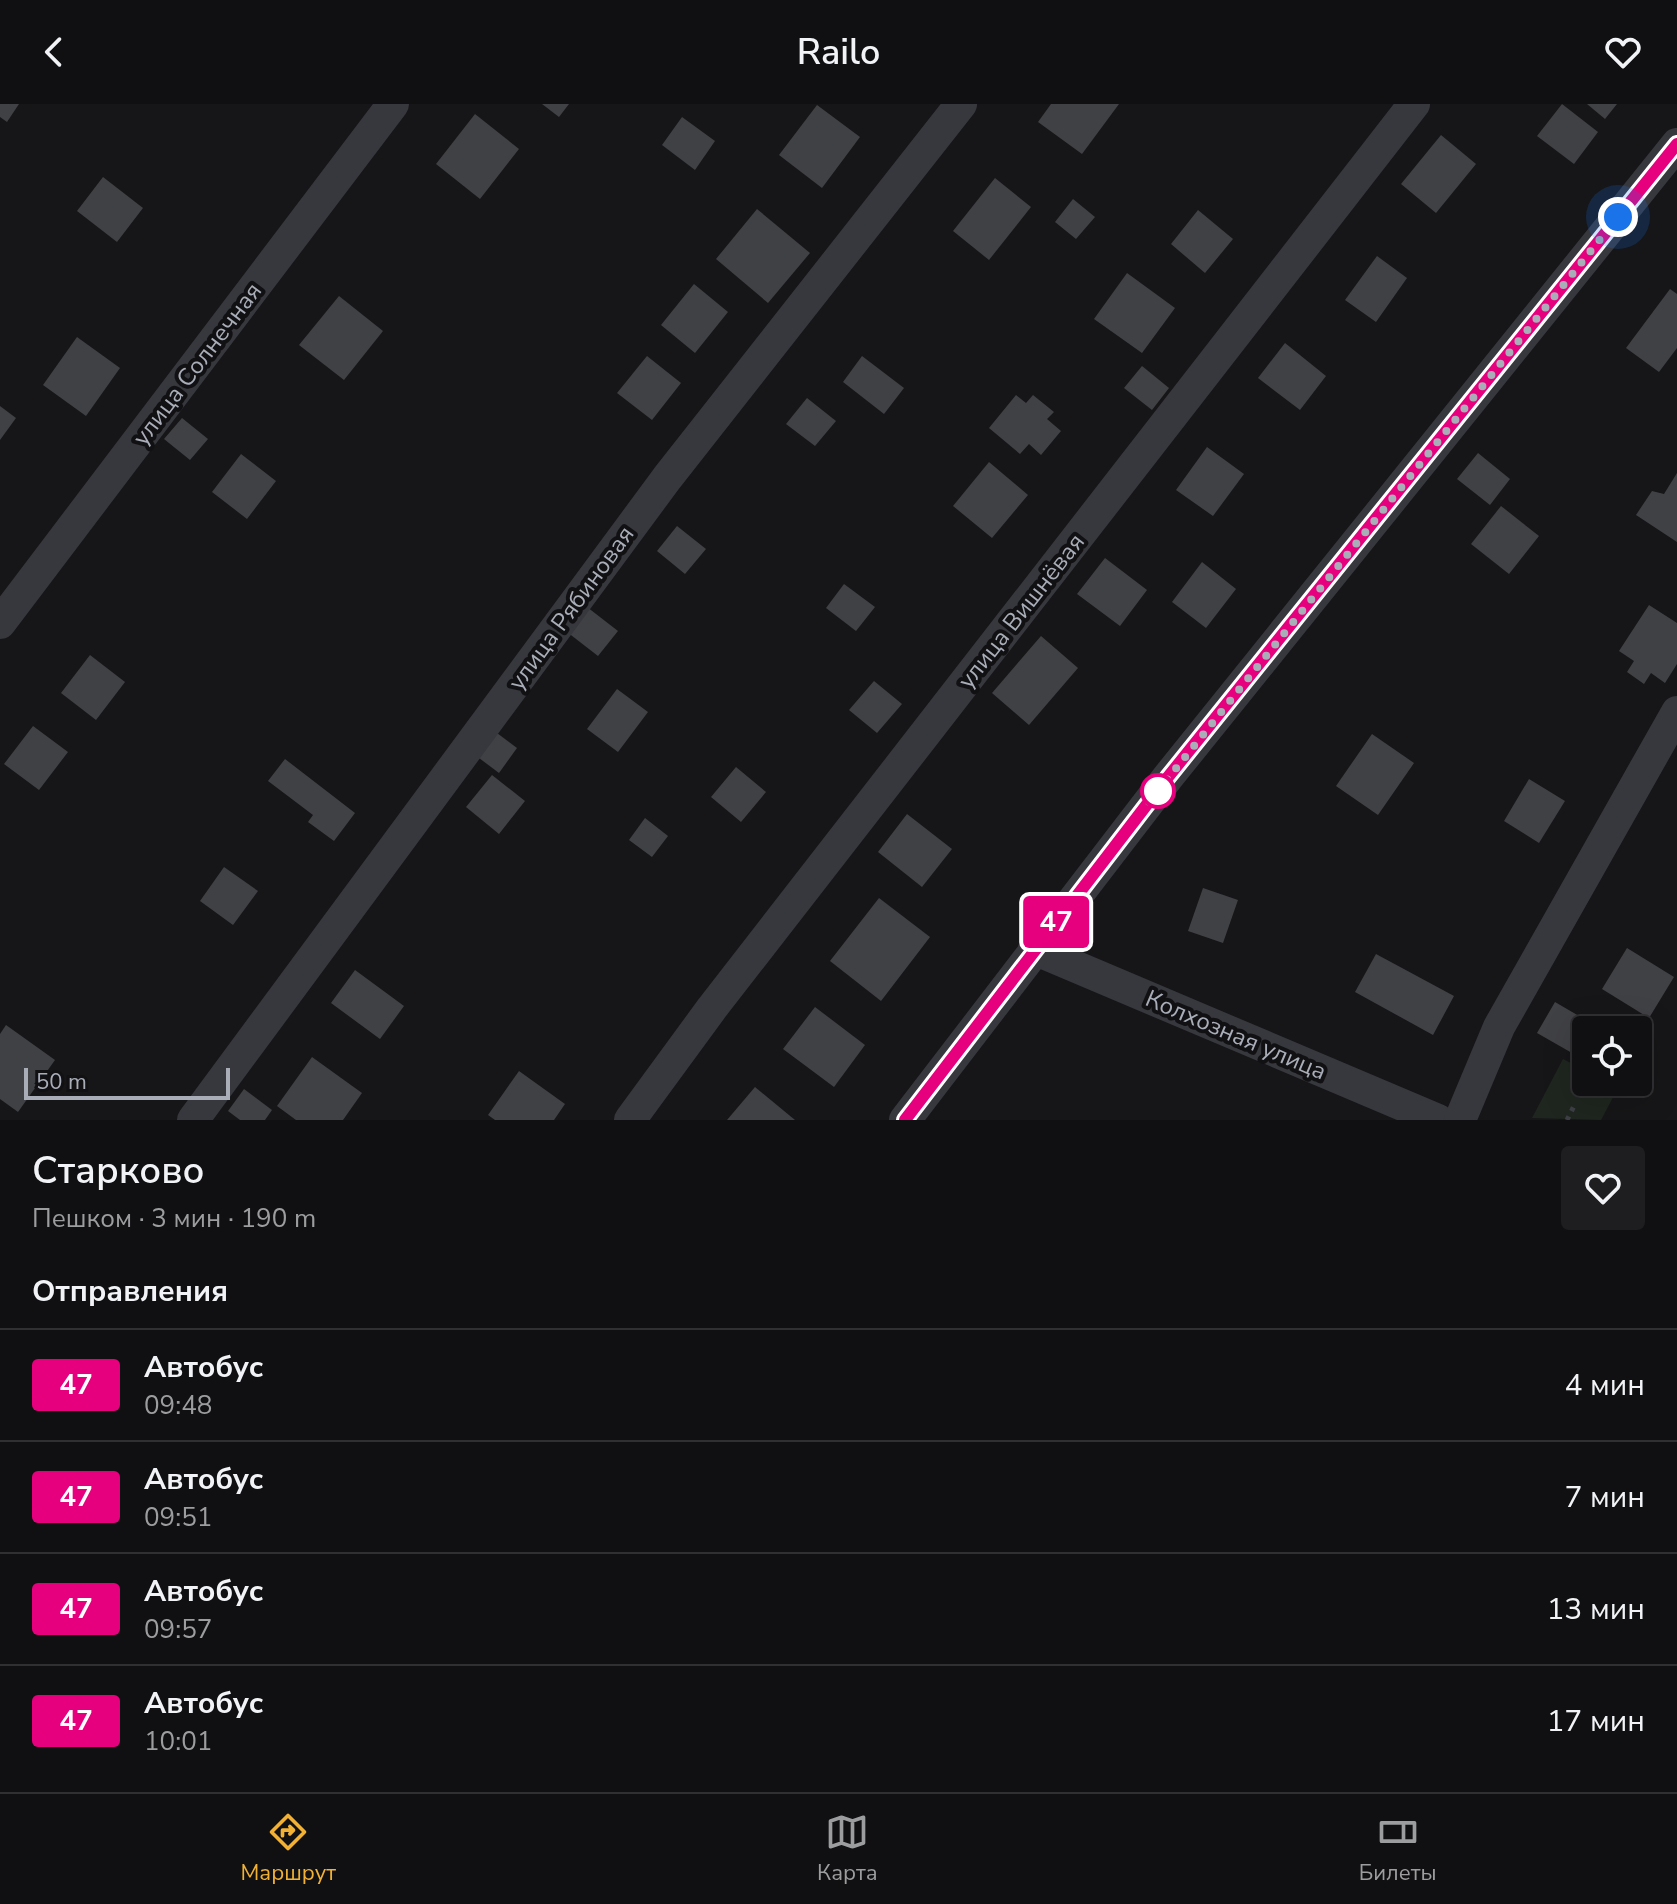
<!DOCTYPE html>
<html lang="ru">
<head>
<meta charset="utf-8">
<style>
  :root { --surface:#101012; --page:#1e1e20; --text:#f1f3f6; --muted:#9c9d9f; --line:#303032; --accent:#f2b134 }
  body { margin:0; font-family:"Nunito Sans",sans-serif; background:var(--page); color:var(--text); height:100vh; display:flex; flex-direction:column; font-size:30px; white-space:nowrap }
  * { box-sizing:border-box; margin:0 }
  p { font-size:26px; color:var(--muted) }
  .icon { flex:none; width:44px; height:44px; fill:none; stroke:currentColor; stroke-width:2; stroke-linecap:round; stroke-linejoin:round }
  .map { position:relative; height:1016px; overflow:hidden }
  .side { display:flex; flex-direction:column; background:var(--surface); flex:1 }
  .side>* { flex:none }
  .badge { padding:0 16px; border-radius:6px; font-size:28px; line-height:52px }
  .buttons { position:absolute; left:1572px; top:912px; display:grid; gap:16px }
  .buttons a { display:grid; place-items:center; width:80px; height:80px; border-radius:8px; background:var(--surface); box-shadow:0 8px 32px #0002,0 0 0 2px var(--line); font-size:40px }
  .scale { position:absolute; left:24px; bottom:20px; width:206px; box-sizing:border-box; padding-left:8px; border:4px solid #a8adb8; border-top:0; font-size:22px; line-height:28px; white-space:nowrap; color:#a8adb8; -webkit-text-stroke:6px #111113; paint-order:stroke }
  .you { position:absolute; width:40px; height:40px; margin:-20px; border:6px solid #fff; border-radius:50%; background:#1a73e8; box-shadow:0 0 0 12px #1a73e833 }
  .map>.badge { position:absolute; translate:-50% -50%; box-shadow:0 0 0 4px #fff }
  h2 { padding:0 32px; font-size:30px; line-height:72px }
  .round { display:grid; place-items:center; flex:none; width:84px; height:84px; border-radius:8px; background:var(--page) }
  .summary { display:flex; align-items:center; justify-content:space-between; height:136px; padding:0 32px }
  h1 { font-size:38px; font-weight:600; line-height:60px }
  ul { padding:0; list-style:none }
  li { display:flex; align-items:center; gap:24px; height:112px; padding:0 32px; border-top:2px solid var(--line) }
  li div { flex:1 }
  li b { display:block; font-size:30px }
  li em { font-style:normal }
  li .badge { min-width:88px; font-weight:700; text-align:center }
  header { display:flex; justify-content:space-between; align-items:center; height:104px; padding:0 32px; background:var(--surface); font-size:36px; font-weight:600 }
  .menu { display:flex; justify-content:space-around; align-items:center; height:112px; border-top:2px solid var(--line); background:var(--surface); font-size:22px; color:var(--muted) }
  .menu a { display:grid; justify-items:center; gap:4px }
  .menu .on { color:var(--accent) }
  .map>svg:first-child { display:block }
</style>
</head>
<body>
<header><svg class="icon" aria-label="back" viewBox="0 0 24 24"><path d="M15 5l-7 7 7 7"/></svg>Railo<svg class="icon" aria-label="heart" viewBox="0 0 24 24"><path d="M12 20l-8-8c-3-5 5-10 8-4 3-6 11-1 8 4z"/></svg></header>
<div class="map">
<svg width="1677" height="1016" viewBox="0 0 1677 1016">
  <rect width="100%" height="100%" fill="#161618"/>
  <path fill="#1e261f" d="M1563,955L1586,967V978H1607L1618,984L1601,1016L1532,1014Z"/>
  <g fill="#404145">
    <path d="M0,0H19L7,18L0,13Z"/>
    <path d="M542,0H569L559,13Z"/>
    <path d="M1051,0H1119L1082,50L1038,18Z"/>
    <path d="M1562,0L1598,28L1574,60L1537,32Z"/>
    <path d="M1587,0H1617L1605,15Z"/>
    <path d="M817,1L860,33L822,84L779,51Z"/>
    <path d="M475,10L519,45L480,95L436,60Z"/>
    <path d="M682,13L715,37L695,66L662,41Z"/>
    <path d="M1441,31L1476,60L1436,109L1401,80Z"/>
    <path d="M103,73L143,104L117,138L77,107Z"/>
    <path d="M995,74L1031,103L989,156L953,127Z"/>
    <path d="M1073,95L1095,113L1076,135L1055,118Z"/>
    <path d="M757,105L810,149L768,199L716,155Z"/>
    <path d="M1198,106L1233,135L1205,169L1171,140Z"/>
    <path d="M1377,152L1407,174L1376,218L1345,196Z"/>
    <path d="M1127,169L1175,204L1142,249L1094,215Z"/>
    <path d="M694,180L728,208L695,249L661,221Z"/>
    <path d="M1670,185L1677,190V244L1659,268L1626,244Z"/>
    <path d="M339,192L383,227L344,276L299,241Z"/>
    <path d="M77,233L120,264L86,312L43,281Z"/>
    <path d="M1285,239L1326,272L1300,306L1258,274Z"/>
    <path d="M647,252L681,279L652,316L617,289Z"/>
    <path d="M862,252L904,284L884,310L843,278Z"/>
    <path d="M1142,262L1169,284L1152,306L1124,284Z"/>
    <path d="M1016,291L1026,299L1033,291L1054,308L1047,315L1061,327L1041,351L1029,340L1020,350L989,324Z"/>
    <path d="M807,294L836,317L815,342L786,320Z"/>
    <path d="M0,302L16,314L0,336Z"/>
    <path d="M182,314L208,335L190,356L164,335Z"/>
    <path d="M1207,343L1244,370L1213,412L1176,386Z"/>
    <path d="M1478,349L1510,375L1490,401L1457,375Z"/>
    <path d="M241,350L276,377L247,415L212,388Z"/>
    <path d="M989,358L1028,391L992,434L953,402Z"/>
    <path d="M1677,369V438L1636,411L1652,387L1664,390Z"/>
    <path d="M1501,402L1539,432L1509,470L1471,440Z"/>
    <path d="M677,422L706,445L685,470L657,447Z"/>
    <path d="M1105,454L1147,486L1120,522L1077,490Z"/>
    <path d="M1202,458L1236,485L1206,524L1172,498Z"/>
    <path d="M844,480L875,503L856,527L826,504Z"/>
    <path d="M1649,501L1677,519V560L1665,579L1651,569L1644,580L1627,568L1634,557L1619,547Z"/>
    <path d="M587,503L618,527L598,552L567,528Z"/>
    <path d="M1041,532L1078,564L1029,621L992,589Z"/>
    <path d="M90,551L125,578L96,616L61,589Z"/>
    <path d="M874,577L902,600L877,629L849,606Z"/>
    <path d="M617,585L648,608L618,648L587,625Z"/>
    <path d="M33,622L68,648L39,686L4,660Z"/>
    <path d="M493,626L517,644L499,669L475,651Z"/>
    <path d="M1372,630L1414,659L1378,711L1336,682Z"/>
    <path d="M285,655L355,709L334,737L308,718L313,711L268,677Z"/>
    <path d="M736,663L766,688L741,718L711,693Z"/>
    <path d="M492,671L525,697L499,730L466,703Z"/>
    <path d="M1529,675L1565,697L1539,739L1504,717Z"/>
    <path d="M907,710L952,745L922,783L878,748Z"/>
    <path d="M645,714L668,732L652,753L629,736Z"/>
    <path d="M224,763L258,787L233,821L200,797Z"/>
    <path d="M1203,784L1238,796L1223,839L1188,827Z"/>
    <path d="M879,794L930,833L881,897L830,857Z"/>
    <path d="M1627,844L1674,873L1649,914L1602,885Z"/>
    <path d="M1376,850L1454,892L1433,931L1355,888Z"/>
    <path d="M355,866L404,902L380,935L331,899Z"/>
    <path d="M1555,898L1603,926H1586V957L1537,929Z"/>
    <path d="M815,903L865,941L834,983L783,945Z"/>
    <path d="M6,921L55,956L18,1008L0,995V930Z"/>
    <path d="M312,953L362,989L343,1016H296L277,1002Z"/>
    <path d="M519,967L565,1000L554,1016H495L488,1011Z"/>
    <path d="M755,983L795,1016H727Z"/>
    <path d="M244,985L272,1006L265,1016H240L228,1007Z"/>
  </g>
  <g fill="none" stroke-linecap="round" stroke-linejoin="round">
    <path stroke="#3d3f44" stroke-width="5" stroke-dasharray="4 6" stroke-linecap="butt" d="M1567,1016L1574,1002"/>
    <g stroke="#37383d" stroke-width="32">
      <path d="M0,519L393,0"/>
      <path d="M1034,845L1438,1016"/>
      <path d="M193,1016L667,374L961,0"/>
      <path d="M630,1016L712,904L1414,0"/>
      <path d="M905,1016L1168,673L1677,40"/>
      <path d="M1460,1016L1499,923L1677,608"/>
    </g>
  </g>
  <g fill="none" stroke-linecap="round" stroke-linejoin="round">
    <defs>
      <path id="line" d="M905,1016L1168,673L1677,40"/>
    </defs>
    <use href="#line" stroke="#fff" stroke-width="18"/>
    <use href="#line" stroke="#e6007e" stroke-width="12"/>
    <path stroke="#a8adb8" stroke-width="8" stroke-dasharray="0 14.4" d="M1158,687L1149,698L1618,113"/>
  </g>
  <circle fill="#fff" stroke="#e6007e" stroke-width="4" cx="1158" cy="687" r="16"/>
  <g text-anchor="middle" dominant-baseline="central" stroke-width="8" stroke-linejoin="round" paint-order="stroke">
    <g font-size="24" fill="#a8adb8" stroke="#111113">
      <text transform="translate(197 260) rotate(-53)">улица Солнечная</text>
      <text transform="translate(571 504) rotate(-54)">улица Рябиновая</text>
      <text transform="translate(1021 507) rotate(-52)">улица Вишнёвая</text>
      <text transform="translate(1236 931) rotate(23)">Колхозная улица</text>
    </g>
  </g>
</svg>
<div class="buttons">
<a><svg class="icon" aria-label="locate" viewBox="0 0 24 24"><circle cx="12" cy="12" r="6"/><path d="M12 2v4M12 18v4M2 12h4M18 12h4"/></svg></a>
</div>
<div class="scale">50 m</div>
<div class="you" style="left:1618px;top:113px"></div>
<b class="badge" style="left:1056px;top:818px;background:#e6007e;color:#fff">47</b>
</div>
<section class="side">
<div class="summary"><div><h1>Старково</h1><p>Пешком · 3 мин · 190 m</p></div><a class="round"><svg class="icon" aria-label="heart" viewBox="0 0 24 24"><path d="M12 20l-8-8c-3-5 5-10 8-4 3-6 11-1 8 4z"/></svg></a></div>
<h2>Отправления</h2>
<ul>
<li><span class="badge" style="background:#e6007e;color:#fff">47</span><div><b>Автобус</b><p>09:48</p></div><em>4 мин</em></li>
<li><span class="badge" style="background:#e6007e;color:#fff">47</span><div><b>Автобус</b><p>09:51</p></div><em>7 мин</em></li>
<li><span class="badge" style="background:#e6007e;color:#fff">47</span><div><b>Автобус</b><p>09:57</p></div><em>13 мин</em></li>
<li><span class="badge" style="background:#e6007e;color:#fff">47</span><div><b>Автобус</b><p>10:01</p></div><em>17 мин</em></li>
</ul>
</section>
<nav class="menu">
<a class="on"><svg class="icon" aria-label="directions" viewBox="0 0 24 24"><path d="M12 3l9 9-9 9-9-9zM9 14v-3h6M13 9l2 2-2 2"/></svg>Маршрут</a>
<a><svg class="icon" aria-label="map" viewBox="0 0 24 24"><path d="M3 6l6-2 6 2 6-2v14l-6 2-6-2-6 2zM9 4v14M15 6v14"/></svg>Карта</a>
<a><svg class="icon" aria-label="tickets" viewBox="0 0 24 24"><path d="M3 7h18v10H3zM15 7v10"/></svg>Билеты</a>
</nav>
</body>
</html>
